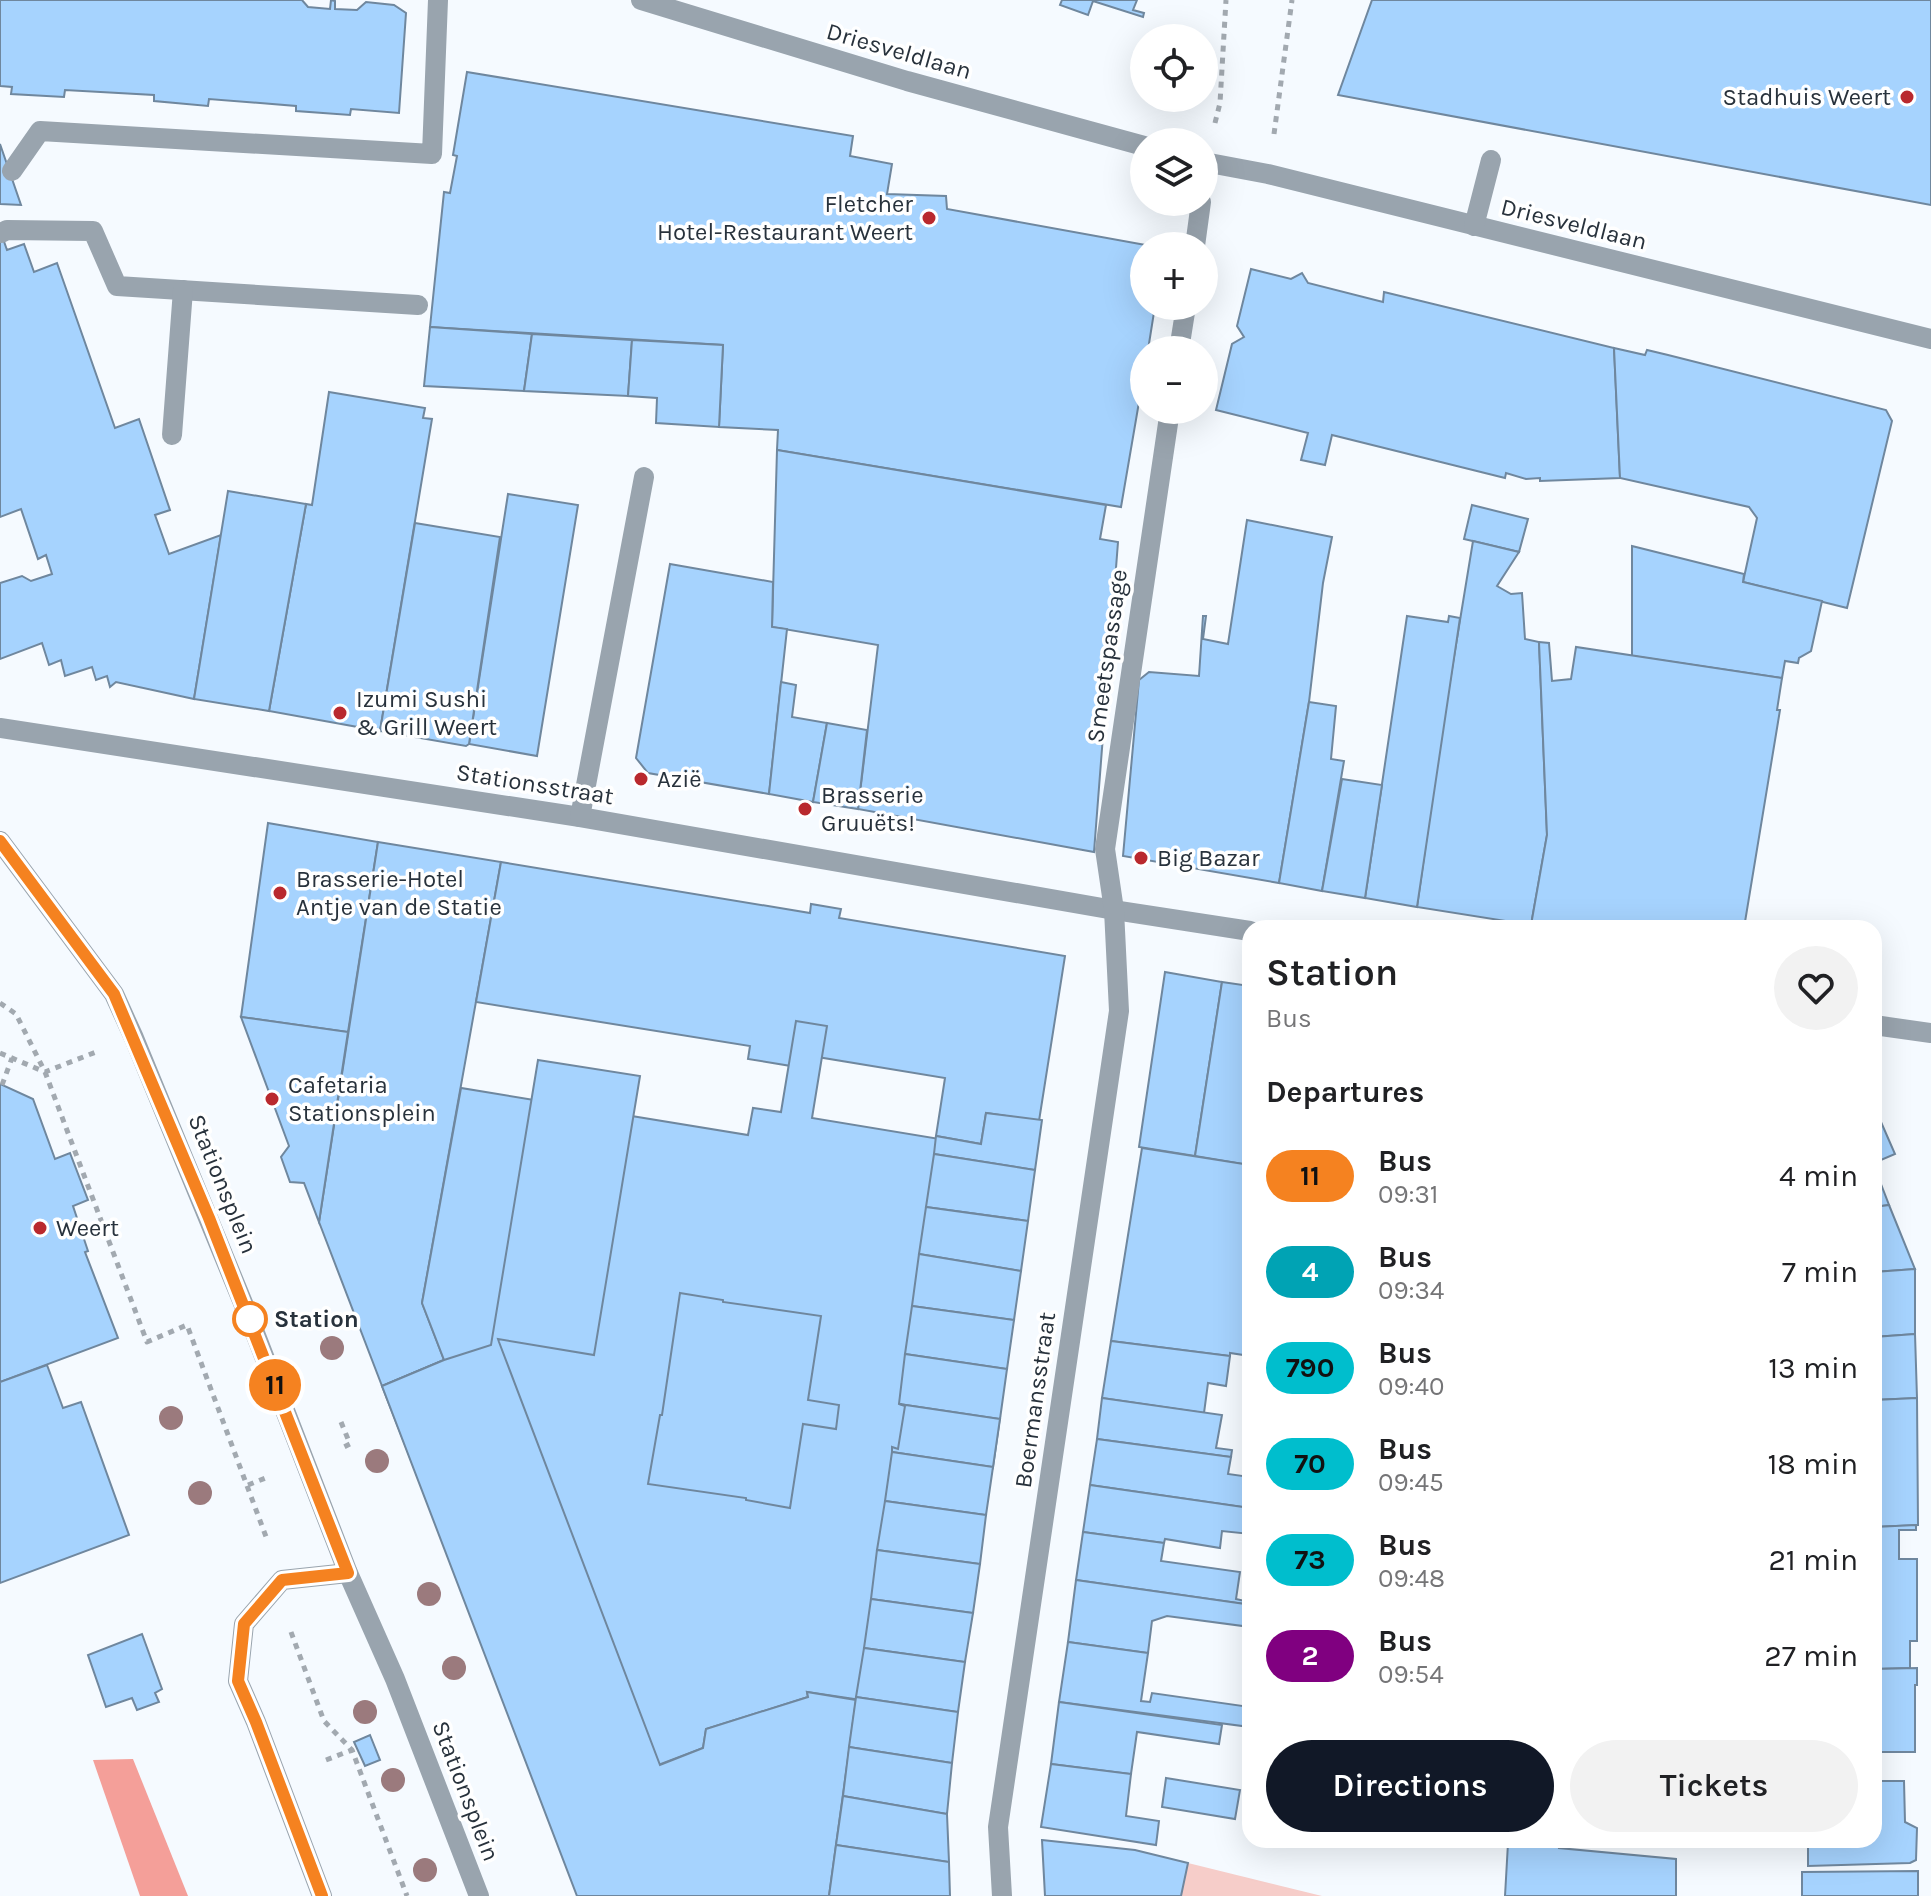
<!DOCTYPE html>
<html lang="en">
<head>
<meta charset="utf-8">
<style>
  :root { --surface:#fff; --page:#f2f2f2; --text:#202124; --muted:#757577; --accent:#111827 }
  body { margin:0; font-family:Karla,sans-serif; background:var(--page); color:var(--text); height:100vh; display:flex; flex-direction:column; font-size:30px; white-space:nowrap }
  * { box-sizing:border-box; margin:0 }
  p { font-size:26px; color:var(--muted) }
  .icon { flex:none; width:44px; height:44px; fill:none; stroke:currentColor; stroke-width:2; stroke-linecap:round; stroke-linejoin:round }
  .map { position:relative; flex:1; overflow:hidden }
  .panel { position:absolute; left:1242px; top:920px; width:640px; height:928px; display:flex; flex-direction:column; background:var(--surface); border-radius:24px; box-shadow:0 8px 32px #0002 }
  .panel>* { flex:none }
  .badge { padding:0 16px; border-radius:26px; font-size:28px; line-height:52px }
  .controls { position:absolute; left:1130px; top:24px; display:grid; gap:16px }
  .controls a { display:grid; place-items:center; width:88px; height:88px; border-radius:50%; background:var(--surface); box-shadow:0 8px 32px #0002; font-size:40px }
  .map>.badge { position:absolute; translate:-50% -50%; box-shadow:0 0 0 4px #fff }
  h2 { padding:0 24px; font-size:30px; line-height:72px }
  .round { display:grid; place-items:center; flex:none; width:84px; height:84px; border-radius:42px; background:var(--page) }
  .overview { display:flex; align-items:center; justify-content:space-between; height:136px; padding:0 24px }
  h1 { font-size:38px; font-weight:600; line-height:60px }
  .cta { display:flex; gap:16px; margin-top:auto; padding:16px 24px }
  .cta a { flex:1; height:92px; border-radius:48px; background:var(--accent); color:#fff; font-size:32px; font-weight:600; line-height:92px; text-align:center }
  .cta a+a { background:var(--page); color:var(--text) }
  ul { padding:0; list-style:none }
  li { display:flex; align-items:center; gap:24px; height:96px; padding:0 24px }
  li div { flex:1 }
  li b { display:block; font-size:30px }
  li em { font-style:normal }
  li .badge { min-width:88px; font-weight:700; text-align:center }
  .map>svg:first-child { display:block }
</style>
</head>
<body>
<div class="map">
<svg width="1931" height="1896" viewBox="0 0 1931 1896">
  <rect width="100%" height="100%" fill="#f5faff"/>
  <path fill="#f6cdc9" d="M1188,1863L1322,1896H1181Z"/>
  <path fill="#f49f99" d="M133,1759L188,1896H140L93,1760Z"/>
  <g fill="#a6d3fe" stroke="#6f879e" stroke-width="2">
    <path d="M0,0H302L308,7L330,9L331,0L335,1V9L357,10L366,2L394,5L406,13L399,113L351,109L350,115L296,111V106L209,99L208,106L154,101V95L65,90L64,97L11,94L12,87L0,86Z"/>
    <path d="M1062,0H1137L1133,10L1144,13L1143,17L1093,1L1088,15L1060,5Z"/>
    <path d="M1372,0H1931V205L1338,95Z"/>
    <path d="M467,72L853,136L850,156L892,164L887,194L946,196L947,209L1151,246H1144V306H1155L1148,350H1144V373L1121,507L777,450L778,430L719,427L723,345L430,327L444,192L450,193L457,156L453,155Z"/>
    <path d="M0,144L21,205L0,204Z"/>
    <path d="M0,230L7,250L24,244L34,272L57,263L115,428L139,419L170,510L155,515L169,554L221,535L194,699L116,682L110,687L107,676L96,680L92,667L65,676L61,660L49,665L42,643L0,659V583L22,576L31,581L52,574L46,555L38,559L21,509L0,517Z"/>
    <path d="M1251,269L1291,279L1302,273L1308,283L1383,302L1384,292L1614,348L1620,478L1540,481V478L1526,479L1506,473L1505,478L1332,435L1325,465L1301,460L1308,433L1216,410L1232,344L1244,337L1237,326Z"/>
    <path d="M430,327L532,334L524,391L424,386Z"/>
    <path d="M532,334L632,340L628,396L524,391Z"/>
    <path d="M632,340L723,345L719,427L656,423L657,398L628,396Z"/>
    <path d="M1614,348L1645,355L1647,350L1668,355L1886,410L1892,421L1847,608L1743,582L1757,518L1749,507L1620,478Z"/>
    <path d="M329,392L425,408L423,418L432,419L380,731L269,711L306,504L312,505Z"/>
    <path d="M777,450L1106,505L1100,539L1118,542L1094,852L858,809L878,645L772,627Z"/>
    <path d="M228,491L306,504L269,711L194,699Z"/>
    <path d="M508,494L578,505L537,756L469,744Z"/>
    <path d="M1472,505L1528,519L1519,552L1464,539Z"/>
    <path d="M1247,520L1332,537L1323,583L1309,702L1279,883L1123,856L1139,680L1149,672L1199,676L1203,616H1206L1203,639L1228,644Z"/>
    <path d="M415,523L500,537L469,744L466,746L380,731Z"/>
    <path d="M1473,541L1519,552L1497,586L1511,594L1522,593L1525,639L1539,642L1547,835L1531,925L1417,907L1441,736Z"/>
    <path d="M1632,546L1744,574L1743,582L1822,601L1811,651L1799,658L1798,663L1785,661L1782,678L1632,656Z"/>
    <path d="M670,564L773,582L772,627L787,629L769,794L648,773L636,758Z"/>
    <path d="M1407,616L1448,622L1449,616L1460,618L1417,907L1365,898Z"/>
    <path d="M1539,642L1549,643L1552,681L1571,679L1576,647L1782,678L1777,710H1780L1744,928H1547L1531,925L1547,835Z"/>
    <path d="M781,682L796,685L792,717L827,723L813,802L769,794Z"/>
    <path d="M1309,702L1336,706L1331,759L1344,761L1322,891L1279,883Z"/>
    <path d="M827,723L867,730L858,809L813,802Z"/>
    <path d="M1342,779L1382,785L1365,898L1322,891Z"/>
    <path d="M268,823L378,842L348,1032L241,1017Z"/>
    <path d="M378,842L501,862L422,1303L444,1360L382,1386L319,1222Z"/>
    <path d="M501,862L810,913L811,904L841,909L839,918L1065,956L1039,1121L986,1113L981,1144L936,1136L945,1078L793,1053L791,1066L748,1059L750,1046L476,1002Z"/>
    <path d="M1165,972L1222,982L1195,1156L1139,1147Z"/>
    <path d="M1222,982L1250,986L1249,1165L1195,1156Z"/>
    <path d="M241,1017L348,1032L319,1222L304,1183L290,1182L281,1157L289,1146Z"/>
    <path d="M796,1021L827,1026L812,1118L982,1146L945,1409L1000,1417L993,1467L992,1470L938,1461L910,1657L868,1651L861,1700L807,1692L808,1697L706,1729L703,1748L545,1808L495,1675L382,1386L444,1360L422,1303L461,1088L748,1135L753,1108L781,1112Z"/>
    <path d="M538,1060L640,1076L594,1355L498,1339L499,1342L660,1765L703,1748L706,1729L808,1697L807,1692L856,1700L829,1896H577L382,1386L444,1360L491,1345Z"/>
    <path d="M0,1084L33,1099L55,1159L70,1153L88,1200L73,1206L88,1251L85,1252L118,1338L0,1382Z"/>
    <path d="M1874,1106L1895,1154L1874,1163Z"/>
    <path d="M986,1113L1042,1120L1035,1170L934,1154L936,1136L981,1144Z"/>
    <path d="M1142,1148L1250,1165V1356L1230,1353V1356L1111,1341Z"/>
    <path d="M934,1154L1035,1170L1028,1221L926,1207Z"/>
    <path d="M1874,1166L1889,1205L1874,1207Z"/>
    <path d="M1889,1205L1915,1269L1874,1272V1207Z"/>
    <path d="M926,1207L1028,1221L1021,1271L919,1254Z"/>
    <path d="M919,1254L1021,1271L1014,1320L912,1306Z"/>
    <path d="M1915,1269V1334L1874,1337V1272Z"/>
    <path d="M680,1293L723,1300V1302L821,1316L808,1400L839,1405L836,1429L803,1424L790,1508L746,1500V1498L648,1484L660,1415H662Z"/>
    <path d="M912,1306L1014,1320L1007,1369L905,1354Z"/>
    <path d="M1915,1334L1917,1398L1874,1400V1337Z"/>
    <path d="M1111,1341L1230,1356L1226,1386L1208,1383L1204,1413L1102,1398Z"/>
    <path d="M905,1354L1007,1369L1000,1419L899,1404Z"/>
    <path d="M47,1365L63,1408L81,1402L129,1535L0,1583V1382Z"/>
    <path d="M1102,1398L1222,1415L1216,1448L1232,1450L1231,1457L1097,1439Z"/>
    <path d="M1917,1398L1918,1525L1874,1527V1400Z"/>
    <path d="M899,1404L1000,1419L993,1467L892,1452V1447L898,1449L905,1406Z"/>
    <path d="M1097,1439L1231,1457L1228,1474L1250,1477V1508L1090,1485Z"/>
    <path d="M892,1452L993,1467L986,1515L885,1501Z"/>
    <path d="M1090,1485L1250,1508V1534L1222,1531L1220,1548L1165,1539L1164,1543L1083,1532Z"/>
    <path d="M885,1501L986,1515L980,1564L877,1550Z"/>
    <path d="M1916,1525V1530H1899V1559H1917V1641H1910V1668L1874,1669V1527Z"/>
    <path d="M1083,1532L1164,1543L1161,1561L1240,1572L1236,1599L1245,1601V1604L1076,1580Z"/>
    <path d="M877,1550L980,1564L973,1613L871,1599Z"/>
    <path d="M1076,1580L1245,1604L1243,1626L1167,1616L1152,1621L1148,1653L1068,1642Z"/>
    <path d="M871,1599L973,1613L965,1662L864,1648Z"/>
    <path d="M142,1634L162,1689L155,1693L159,1702L137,1710L132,1698L106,1707L88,1655Z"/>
    <path d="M1068,1642L1148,1653L1141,1701L1150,1702L1152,1693L1250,1707V1727L1059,1702Z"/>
    <path d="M864,1648L965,1662L958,1712L856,1697Z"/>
    <path d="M1917,1668V1685H1915V1752H1874V1669Z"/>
    <path d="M856,1697L958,1712L952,1763L849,1747Z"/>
    <path d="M1059,1702L1222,1725L1219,1744L1137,1732L1131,1774L1051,1764Z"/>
    <path d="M370,1735L380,1760L365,1766L354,1742Z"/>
    <path d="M849,1747L952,1763L947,1814L843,1796Z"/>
    <path d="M1051,1764L1131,1774L1126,1816L1159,1821L1156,1845L1041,1827Z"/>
    <path d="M1166,1778L1240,1790L1235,1819L1162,1807Z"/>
    <path d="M1874,1781H1904L1905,1822L1917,1828L1916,1860L1910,1863L1808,1866V1840H1874Z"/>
    <path d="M843,1796L947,1814L949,1862L836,1845Z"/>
    <path d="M1042,1840L1135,1850L1188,1863L1181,1896H1045Z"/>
    <path d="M1517,1840H1560L1559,1848L1676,1859V1896H1505L1508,1843L1517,1844Z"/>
    <path d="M836,1845L949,1862L950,1896H829Z"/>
    <path d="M1918,1871V1896H1802V1872Z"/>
  </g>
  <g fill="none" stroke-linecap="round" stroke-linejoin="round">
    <g stroke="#a2a9b0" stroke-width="5" stroke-dasharray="6 6" stroke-linecap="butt">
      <path d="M1215,123L1220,103L1226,0"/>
      <path d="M1274,134L1292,0"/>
      <path d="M0,1003L16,1014L45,1072L147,1342L187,1325L268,1542"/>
      <path d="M0,1053L45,1072L96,1052"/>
      <path d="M2,1085L12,1058"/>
      <path d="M341,1422L350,1444L344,1447"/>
      <path d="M248,1485L268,1477"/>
      <path d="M291,1632L324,1721L352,1750L407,1896"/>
      <path d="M326,1760L352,1750"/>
    </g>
    <g stroke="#99a4ae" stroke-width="20">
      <path d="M641,0L907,81L1144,146"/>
      <path d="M1204,162L1268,174L1931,339"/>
      <path d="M12,171L40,131L432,154L438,0"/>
      <path d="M1474,226L1491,160"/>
      <path d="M1,233L7,230L93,231L117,286L418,305"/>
      <path d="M1195,246L1201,202"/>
      <path d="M1179,350L1186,306"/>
      <path d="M172,435L183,290"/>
      <path d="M0,728L580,817L1114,910L1250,931"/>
      <path d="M580,817L644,477"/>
      <path d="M0,841L114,994L134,1038L250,1320L348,1573L395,1679L479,1896"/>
      <path d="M1874,1025L1931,1033"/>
      <path d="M322,1896L256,1722L238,1681L244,1624L282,1580L348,1573"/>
      <path d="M1002,1896L998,1827L1119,1011L1114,910L1105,849L1170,410"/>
    </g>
  </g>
  <g fill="#9b7a7d">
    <circle cx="332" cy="1348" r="12"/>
    <circle cx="171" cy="1418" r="12"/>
    <circle cx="377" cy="1461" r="12"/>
    <circle cx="200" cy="1493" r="12"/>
    <circle cx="429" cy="1594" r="12"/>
    <circle cx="454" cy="1668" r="12"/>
    <circle cx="365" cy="1712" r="12"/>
    <circle cx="393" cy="1780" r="12"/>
    <circle cx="425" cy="1870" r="12"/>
  </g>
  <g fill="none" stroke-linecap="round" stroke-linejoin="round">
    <defs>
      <path id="line" d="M0,841L114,994L209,1218L348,1573L282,1580L244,1624L238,1681L256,1722L322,1896"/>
    </defs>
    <use href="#line" stroke="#fff" stroke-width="18"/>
    <use href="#line" stroke="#f58220" stroke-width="12"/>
  </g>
  <g fill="#b9292e" stroke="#fff" stroke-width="3">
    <circle cx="1907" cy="97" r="8"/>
    <circle cx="929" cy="218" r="8"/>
    <circle cx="340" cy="713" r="8"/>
    <circle cx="641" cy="779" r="8"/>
    <circle cx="805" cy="809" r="8"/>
    <circle cx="1141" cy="858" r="8"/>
    <circle cx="280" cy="893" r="8"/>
    <circle cx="272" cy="1099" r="8"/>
    <circle cx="40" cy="1228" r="8"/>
  </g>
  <circle fill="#fff" stroke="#f58220" stroke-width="4" cx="250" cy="1319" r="16"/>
  <g text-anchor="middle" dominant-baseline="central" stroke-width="7" stroke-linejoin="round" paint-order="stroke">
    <g font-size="24" fill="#28323c" stroke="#fff">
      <text transform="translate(899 51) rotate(16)">Driesveldlaan</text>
      <text transform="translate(1574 224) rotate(14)">Driesveldlaan</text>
      <text transform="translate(1107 656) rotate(-82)">Smeetspassage</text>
      <text transform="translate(535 784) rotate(9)">Stationsstraat</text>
      <text transform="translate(223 1184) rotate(68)">Stationsplein</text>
      <text transform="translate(1035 1400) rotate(-82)">Boermansstraat</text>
      <text transform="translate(466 1791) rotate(69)">Stationsplein</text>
    </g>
    <g font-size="24" fill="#28323c" stroke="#fff" text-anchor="start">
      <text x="1891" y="97" text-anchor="end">Stadhuis Weert</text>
      <text x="913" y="204" text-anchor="end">Fletcher<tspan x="913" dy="28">Hotel-Restaurant Weert</tspan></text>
      <text x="356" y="699">Izumi Sushi<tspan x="356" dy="28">&amp; Grill Weert</tspan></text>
      <text x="657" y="779">Azië</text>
      <text x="821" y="795">Brasserie<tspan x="821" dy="28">Gruuëts!</tspan></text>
      <text x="1157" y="858">Big Bazar</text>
      <text x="296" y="879">Brasserie-Hotel<tspan x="296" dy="28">Antje van de Statie</tspan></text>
      <text x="288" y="1085">Cafetaria<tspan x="288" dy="28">Stationsplein</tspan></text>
      <text x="56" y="1228">Weert</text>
    </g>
    <g font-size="24" font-weight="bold" fill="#28323c" stroke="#fff" text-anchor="start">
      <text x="274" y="1319">Station</text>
    </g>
  </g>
</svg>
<div class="controls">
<a><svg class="icon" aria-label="locate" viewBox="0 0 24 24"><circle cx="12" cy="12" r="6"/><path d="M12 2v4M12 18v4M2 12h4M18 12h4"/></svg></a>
<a><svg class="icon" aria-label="layers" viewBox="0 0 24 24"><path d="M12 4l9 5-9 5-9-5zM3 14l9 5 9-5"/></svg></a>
<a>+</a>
<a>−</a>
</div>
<b class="badge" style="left:275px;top:1385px;background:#f58220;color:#111">11</b>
<section class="panel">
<div class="overview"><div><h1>Station</h1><p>Bus</p></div><a class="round"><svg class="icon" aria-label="heart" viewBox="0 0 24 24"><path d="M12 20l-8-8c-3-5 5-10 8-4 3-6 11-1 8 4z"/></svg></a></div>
<h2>Departures</h2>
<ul>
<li><span class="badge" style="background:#f58220;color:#111">11</span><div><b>Bus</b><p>09:31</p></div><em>4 min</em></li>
<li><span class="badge" style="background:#00a3b4;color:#fff">4</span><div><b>Bus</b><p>09:34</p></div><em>7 min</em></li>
<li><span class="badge" style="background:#00becd;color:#111">790</span><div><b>Bus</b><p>09:40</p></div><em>13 min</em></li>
<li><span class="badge" style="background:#00becd;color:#111">70</span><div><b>Bus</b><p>09:45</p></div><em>18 min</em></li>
<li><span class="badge" style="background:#00becd;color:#111">73</span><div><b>Bus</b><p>09:48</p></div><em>21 min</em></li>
<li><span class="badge" style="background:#800080;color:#fff">2</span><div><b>Bus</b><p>09:54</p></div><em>27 min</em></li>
</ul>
<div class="cta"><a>Directions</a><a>Tickets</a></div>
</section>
</div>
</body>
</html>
